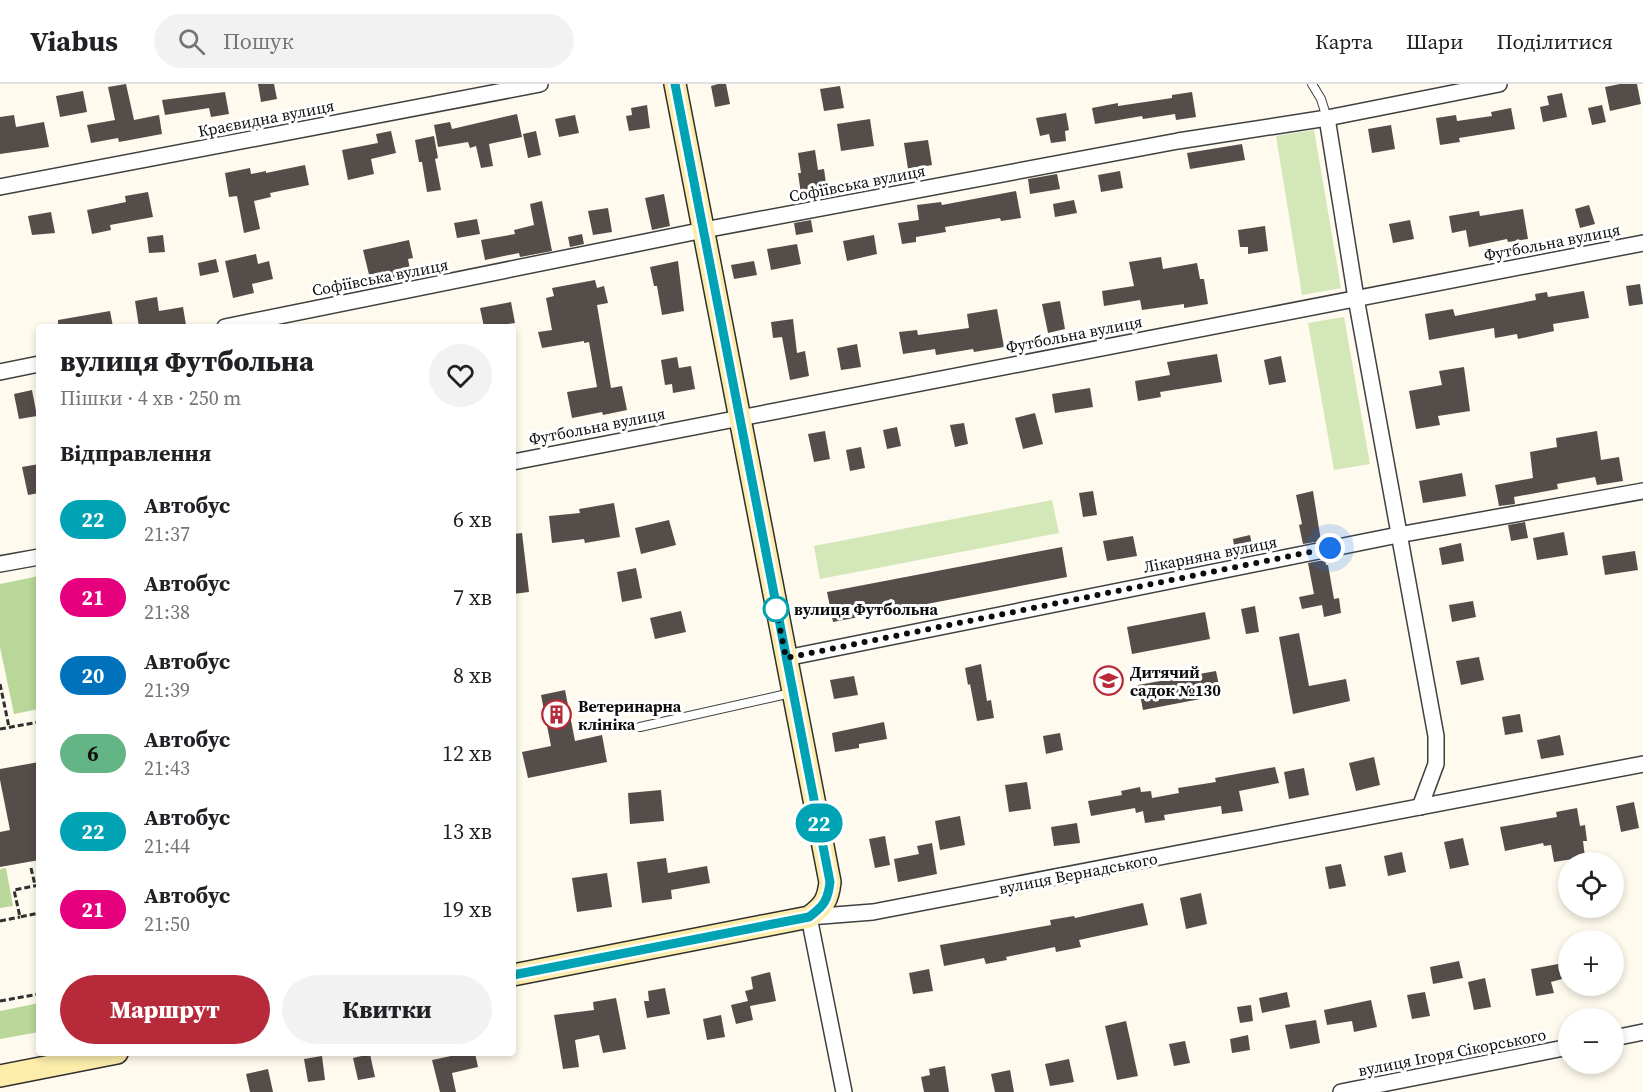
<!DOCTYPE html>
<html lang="uk">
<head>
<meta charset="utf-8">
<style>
  :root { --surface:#fff; --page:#f2f2f2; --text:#202124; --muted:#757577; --line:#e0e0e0; --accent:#b72a3a }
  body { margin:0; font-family:"Source Serif 4",serif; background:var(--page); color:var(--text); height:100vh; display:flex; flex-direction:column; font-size:22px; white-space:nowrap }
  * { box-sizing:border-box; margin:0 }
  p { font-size:20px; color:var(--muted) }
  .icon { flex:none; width:33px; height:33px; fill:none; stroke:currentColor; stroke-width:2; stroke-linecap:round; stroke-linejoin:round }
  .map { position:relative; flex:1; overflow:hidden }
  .side { position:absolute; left:36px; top:240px; width:480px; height:732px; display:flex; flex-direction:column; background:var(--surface); border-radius:6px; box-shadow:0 3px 9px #0003 }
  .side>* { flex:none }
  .badge { padding:0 12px; border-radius:20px; font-size:21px; line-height:39px }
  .buttons { position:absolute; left:1558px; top:768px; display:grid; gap:12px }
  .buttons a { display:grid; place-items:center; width:66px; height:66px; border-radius:50%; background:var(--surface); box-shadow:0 3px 9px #0003; font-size:30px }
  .you { position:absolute; width:30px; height:30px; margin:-15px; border:4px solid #fff; border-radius:50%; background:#1a73e8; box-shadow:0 0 0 9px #1a73e833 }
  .map>.badge { position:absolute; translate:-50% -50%; box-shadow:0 0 0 3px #fff }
  h2 { padding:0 24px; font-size:22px; line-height:54px }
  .round { display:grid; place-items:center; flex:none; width:63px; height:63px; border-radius:32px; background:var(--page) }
  .head { display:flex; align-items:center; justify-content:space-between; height:102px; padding:0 24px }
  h1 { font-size:28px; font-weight:800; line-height:45px }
  .action { display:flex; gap:12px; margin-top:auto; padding:12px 24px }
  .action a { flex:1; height:69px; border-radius:36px; background:var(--accent); color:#fff; font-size:24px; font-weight:800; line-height:69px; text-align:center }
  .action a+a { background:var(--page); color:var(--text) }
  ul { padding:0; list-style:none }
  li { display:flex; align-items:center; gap:18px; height:78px; padding:0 24px }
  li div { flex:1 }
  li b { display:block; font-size:22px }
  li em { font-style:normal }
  li .badge { min-width:66px; font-weight:700; text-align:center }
  header { display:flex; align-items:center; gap:36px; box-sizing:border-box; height:84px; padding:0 30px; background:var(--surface); border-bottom:2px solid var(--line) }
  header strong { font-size:28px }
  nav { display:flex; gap:33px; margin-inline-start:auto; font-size:21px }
  .search { width:420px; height:54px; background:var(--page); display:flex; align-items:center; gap:15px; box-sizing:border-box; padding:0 21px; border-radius:33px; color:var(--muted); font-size:22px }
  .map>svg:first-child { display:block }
</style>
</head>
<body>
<header>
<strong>Viabus</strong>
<div class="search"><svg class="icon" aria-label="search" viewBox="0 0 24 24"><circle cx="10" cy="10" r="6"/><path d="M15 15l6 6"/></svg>Пошук</div>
<nav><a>Карта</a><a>Шари</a><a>Поділитися</a></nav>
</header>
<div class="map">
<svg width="1643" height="1008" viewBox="0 0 1643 1008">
  <rect width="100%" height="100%" fill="#fefaed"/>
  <g fill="#d4e7b8">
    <path d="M1314,46L1341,204L1302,211L1276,52Z"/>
    <path d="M1344,233L1370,380L1334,386L1308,239Z"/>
    <path d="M1052,416L1059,449L820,495L814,462Z"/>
  </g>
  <g fill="#b9d798">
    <path d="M39,492V625L14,630L0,563V500Z"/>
    <path d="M6,784L13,822L0,824V785Z"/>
    <path d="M39,919V948L0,955V927Z"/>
  </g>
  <g fill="#554d4a">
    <path d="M126,0L134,36L159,31L162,50L119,58L118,54L91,59L87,41L115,36L108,3Z"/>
    <path d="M258,0H274L277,15L261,18Z"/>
    <path d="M718,0H726L730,20L715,23L711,2Z"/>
    <path d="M1620,0H1637L1641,20L1610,27L1605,3Z"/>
    <path d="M840,2L844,24L824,27L820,5Z"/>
    <path d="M83,7L87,28L60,33L56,12Z"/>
    <path d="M225,8L229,30L211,33L209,24L165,31L162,16Z"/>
    <path d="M1192,8L1196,33L1176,36L1175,30L1143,35L1142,32L1095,40L1092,24L1118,19V22L1172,14V11Z"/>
    <path d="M1562,9L1567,33L1543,38L1540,23L1549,21L1547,12Z"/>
    <path d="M647,21L650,44L629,47L626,32L632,31L631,24Z"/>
    <path d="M1602,21L1606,38L1592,41L1588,24Z"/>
    <path d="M1511,24L1515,45L1459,54L1460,58L1440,61L1436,34L1456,31L1457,37L1492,32L1491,28Z"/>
    <path d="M1066,29L1069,46L1065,47L1066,57L1051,59L1049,50L1040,52L1036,34Z"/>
    <path d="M517,30L522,53L489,60L493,82L481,84L476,62L470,64L468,58L438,63L434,41L450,38L452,45Z"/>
    <path d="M14,31L16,43L44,38L49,63L0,70V33Z"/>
    <path d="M575,31L579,49L559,53L555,35Z"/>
    <path d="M870,35L874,62L841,67L837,40Z"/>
    <path d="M1391,41L1395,65L1372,69L1368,45Z"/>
    <path d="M391,47L396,69L371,75L374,90L348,96L342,66L378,59L376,50Z"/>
    <path d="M536,47L541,71L528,74L523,50Z"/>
    <path d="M434,52L438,74L435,75L441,106L427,108L422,78H419L415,56Z"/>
    <path d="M928,56L932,81L908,85L904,59Z"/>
    <path d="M1242,60L1245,76L1190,85L1187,69Z"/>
    <path d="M815,66L818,86L824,85L827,106L801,110L798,89H801L798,69Z"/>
    <path d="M305,81L309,101L270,109L271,113L254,117L260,145L244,149L237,112L229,113L225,89L250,84L251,90L266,87V89Z"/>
    <path d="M1120,87L1123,104L1101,108L1098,91Z"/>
    <path d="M1057,90L1060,105L1030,110L1028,95Z"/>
    <path d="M1016,107L1021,134L1001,137L1000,134L945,143L946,148L916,153V158L902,160L898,139L919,136L917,121L941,118L942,121Z"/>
    <path d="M148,108L153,133L110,141L111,146L92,150L87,126L126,118L125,112Z"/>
    <path d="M664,110L670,142L652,146L645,114Z"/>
    <path d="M1074,116L1077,129L1055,133L1053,120Z"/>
    <path d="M542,117L552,167L520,173L519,169L485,176L481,156L515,150L514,146L534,141L530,120Z"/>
    <path d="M1589,121L1595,140L1580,144L1575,125Z"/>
    <path d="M608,124L612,148L593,151L588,127Z"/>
    <path d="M1523,125L1528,155L1508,158L1507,155L1469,163L1466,146L1452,149L1449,132L1479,127L1480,132Z"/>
    <path d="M51,128L55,149L32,151L28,132Z"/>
    <path d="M477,135L480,150L457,154L454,139Z"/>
    <path d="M811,136L813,148L796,151L794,139Z"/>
    <path d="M1410,136L1414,155L1393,159L1389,140Z"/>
    <path d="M1265,142L1268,167L1248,170V163H1240L1238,146Z"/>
    <path d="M582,150L584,160L570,163L568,153Z"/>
    <path d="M163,151L165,168L149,169L147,153Z"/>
    <path d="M874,151L877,170L847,177L843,157Z"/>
    <path d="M409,156L413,174L408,175L412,195L372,203L363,166Z"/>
    <path d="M797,160L801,180L771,186L767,165Z"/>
    <path d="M256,170L258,180L269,177L273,195L252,200L254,209L233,214L225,177Z"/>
    <path d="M1161,173L1163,185L1197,179L1200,195H1204L1208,220L1184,224V220L1142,226L1140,216L1104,222L1102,207L1134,202L1129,178Z"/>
    <path d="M216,175L219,188L200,192L198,179Z"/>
    <path d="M678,177L684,227L662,231L657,202H654L650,183Z"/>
    <path d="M754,177L757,191L734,195L731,181Z"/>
    <path d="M595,196L597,204L604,202L608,219L597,221L611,304L622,302L627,326L603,331L602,328L572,334L567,308L597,303L589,258L584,259V257L542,264L538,248L552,246L546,214L554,212L552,204Z"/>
    <path d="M1640,200L1643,220L1629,222L1626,202Z"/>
    <path d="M1584,207L1589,234L1553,240L1554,247L1518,255L1517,250L1495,254L1494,244L1429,256L1425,230L1453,225L1455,232L1536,216L1535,210L1547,208L1548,213Z"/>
    <path d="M157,213L159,227L183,223L186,241L139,243L135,217Z"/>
    <path d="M1060,217L1065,245L1048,249L1042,220Z"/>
    <path d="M511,218L515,239L484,243L480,224Z"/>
    <path d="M997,225L1004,263L974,268L973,265L936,271L935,265L903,270L899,248L917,246L918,251L969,244L967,230Z"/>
    <path d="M110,227L113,243H58V236Z"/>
    <path d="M793,235L797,269L805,267L809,292L790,296L782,253L773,254L771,238Z"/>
    <path d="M857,260L861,283L841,286L837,264Z"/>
    <path d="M1217,270L1222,298L1160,308L1161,313L1138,317L1135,297L1170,291L1167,278Z"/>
    <path d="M1281,272L1286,298L1269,301L1264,276Z"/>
    <path d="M677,273L679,284L691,282L695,305L673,309L672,300L665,301L661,276Z"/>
    <path d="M1464,283L1470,327L1438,332L1440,341L1416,345L1409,307L1442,301L1439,287Z"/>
    <path d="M1090,304L1093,323L1055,329L1052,310Z"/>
    <path d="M32,306L37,332L19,335L14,310Z"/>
    <path d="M1035,329L1043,360L1023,365L1015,334Z"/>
    <path d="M964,339L968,360L955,363L950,341Z"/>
    <path d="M897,343L901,362L887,365L883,346Z"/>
    <path d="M825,347L830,375L814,378L808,350Z"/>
    <path d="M1597,347L1601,376L1619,373L1623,397L1597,401L1595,393L1557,400L1558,405L1514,413L1515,420L1499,422L1495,401L1533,394L1530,368L1557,363L1556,354Z"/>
    <path d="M861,363L865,384L850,387L846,366Z"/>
    <path d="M39,380V409L28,411L22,383Z"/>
    <path d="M1462,389L1466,412L1423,419L1419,397Z"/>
    <path d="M1093,407L1097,431L1083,433L1079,409Z"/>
    <path d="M1313,407L1321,457L1303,460L1299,441L1302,440L1296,411Z"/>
    <path d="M614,419L620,453L585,459L584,455L552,459L549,432L580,429L579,425Z"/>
    <path d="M669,436L676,461L641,470L635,444Z"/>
    <path d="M1525,438L1528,454L1511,457L1508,441Z"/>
    <path d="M1564,448L1568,471L1537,476L1533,454Z"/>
    <path d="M522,449L529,508L513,510V450Z"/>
    <path d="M1250,451L1254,470L1236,474L1233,455Z"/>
    <path d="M1133,452L1137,472L1107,477L1103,457Z"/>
    <path d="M1461,459L1464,477L1442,481L1439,464Z"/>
    <path d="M1062,463L1067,493L833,538L827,508Z"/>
    <path d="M1635,467L1638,486L1605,491L1602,472Z"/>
    <path d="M1325,476L1326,481H1328L1334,515L1339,514L1341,529L1324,533L1322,521L1302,525L1299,513L1314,510L1308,479Z"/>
    <path d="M636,484L642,514L622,518L617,488Z"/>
    <path d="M1473,517L1476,533L1452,538L1449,521Z"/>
    <path d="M1255,522L1259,548L1246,550L1241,525Z"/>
    <path d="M681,527L686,548L655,555L650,534Z"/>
    <path d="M1205,528L1210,555L1132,570L1127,543Z"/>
    <path d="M1299,549L1309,602L1346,595L1350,617L1293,630L1279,553Z"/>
    <path d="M1479,573L1484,596L1461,601L1456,577Z"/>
    <path d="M981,580L987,617L991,616L994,634L977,637L970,600L968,601L965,584Z"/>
    <path d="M1216,587L1221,611L1143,626L1138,601Z"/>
    <path d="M854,592L858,611L834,615L830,596Z"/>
    <path d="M565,606L575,657L602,651L607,678L528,694L522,668L551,662L541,611Z"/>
    <path d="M1520,630L1523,648L1505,651L1502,633Z"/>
    <path d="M884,638L887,655L859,660V664L835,668L832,649Z"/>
    <path d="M1060,649L1063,666L1046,670L1043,652Z"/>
    <path d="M1560,651L1564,671L1541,675L1537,656Z"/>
    <path d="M1374,673L1380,701L1356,707L1349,679Z"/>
    <path d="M39,678V776L0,783V748L10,746L0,696V685Z"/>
    <path d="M1275,683L1279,699L1239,707L1243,727L1222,730L1221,722L1164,731L1165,736L1145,739L1143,727L1136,729L1135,724L1091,732L1088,717L1122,711L1121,707L1140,703L1141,708L1151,707L1152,714L1179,709L1178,704L1216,698L1215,694Z"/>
    <path d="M1304,684L1309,711L1289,715L1284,688Z"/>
    <path d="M1027,698L1031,725L1009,728L1005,701Z"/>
    <path d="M661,706L664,737L630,740L628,709Z"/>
    <path d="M1634,718L1639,744L1621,748L1616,722Z"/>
    <path d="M1577,724L1580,742L1585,741L1587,757H1583L1585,773L1554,778L1551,761L1544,762L1543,759L1505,767L1500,743L1557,733L1556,728Z"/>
    <path d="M960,732L965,761L940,766L935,737Z"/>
    <path d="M1077,739L1080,759L1054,762L1051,743Z"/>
    <path d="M885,752L890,781L875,784L869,755Z"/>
    <path d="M1463,754L1469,781L1450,785L1444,758Z"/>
    <path d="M932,759L937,790L898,798L894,775L919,770L917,762Z"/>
    <path d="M1402,768L1406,788L1388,792L1384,772Z"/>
    <path d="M666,774L668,789L707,782L710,799L671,806L672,815L642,819L637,778Z"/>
    <path d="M1341,780L1346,802L1329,805L1325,783Z"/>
    <path d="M607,789L612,823L577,828L572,794Z"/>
    <path d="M1201,809L1207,840L1186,845L1180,814Z"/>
    <path d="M1143,819L1148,841L1079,856L1081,863L1056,868L1055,863L1006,873L1007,876L986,880L984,874L944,882L940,861L1051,841L1050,836L1074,832L1075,834Z"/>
    <path d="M1459,877L1463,894L1433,900L1430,883Z"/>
    <path d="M1569,878V893L1551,898L1554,909L1536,912L1531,885Z"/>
    <path d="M929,885L933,907L913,910L909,889Z"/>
    <path d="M770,888L776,917L750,922L753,936L736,940L731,921L748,917L745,907L753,905L751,893Z"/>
    <path d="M1485,894L1491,923L1474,926L1468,898Z"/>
    <path d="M665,904L670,930L647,934L644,917H649L648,907Z"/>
    <path d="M1287,908L1290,923L1262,929L1259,914Z"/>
    <path d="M1425,908L1430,932L1412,935L1407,911Z"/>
    <path d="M616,914L626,965L603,969L599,951L575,956L579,983L563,985L554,931L594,926L593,918Z"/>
    <path d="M1371,916L1377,943L1354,948L1352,937L1327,941L1324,926Z"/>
    <path d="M1251,921L1253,937L1240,939L1237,923Z"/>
    <path d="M721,931L725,953L707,956L703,935Z"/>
    <path d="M1316,936L1320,959L1290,965L1285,941Z"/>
    <path d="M1126,937L1138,992L1117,996L1105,942Z"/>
    <path d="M1248,951L1250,966L1232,969L1230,955Z"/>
    <path d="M1185,957L1190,979L1174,982L1169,960Z"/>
    <path d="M450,969H475L478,983L452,989L456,1008H440L432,976L451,972Z"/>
    <path d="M370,970L375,993L358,996L353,974Z"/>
    <path d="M322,972L325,996L308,998L304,975Z"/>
    <path d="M1069,975L1074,998L1050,1002L1045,980Z"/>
    <path d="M945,982L949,1008H924L921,993L930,991L929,985Z"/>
    <path d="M268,985L273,1008H250L246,990Z"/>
    <path d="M1010,986L1014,1008H995L991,990Z"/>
  </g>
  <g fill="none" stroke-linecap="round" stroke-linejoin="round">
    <defs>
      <g id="lane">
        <path d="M1312,0L1321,15L1327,34"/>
        <path d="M640,643L791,609"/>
      </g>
      <g id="street">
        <path d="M1327,34L1356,214L1436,652V680L1420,723"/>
        <path d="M0,103L540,0"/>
        <path d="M225,243L704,146L1178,57L1327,34L1499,0"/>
        <path d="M0,288L39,280"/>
        <path d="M513,378L1643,159"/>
        <path d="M0,480L39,473"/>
        <path d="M786,574L1398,451L1643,407"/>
        <path d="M1614,954L1643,948"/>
        <path d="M844,1008L809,833L873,828L1643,680"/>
        <path d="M1341,1008L1569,963"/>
      </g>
      <g id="secondary">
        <path d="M513,891L809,833C824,822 828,816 830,798L675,0"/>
        <path d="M0,992L117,969"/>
      </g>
    </defs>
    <use href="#lane" stroke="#404040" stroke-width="10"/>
    <use href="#street" stroke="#404040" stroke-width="18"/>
    <use href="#secondary" stroke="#2f2f2f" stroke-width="24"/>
    <g stroke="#2f2f2f" stroke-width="3" stroke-dasharray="6 3" stroke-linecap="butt">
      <path d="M0,600L9,643"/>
      <path d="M0,645L39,638"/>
      <path d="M31,784L35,801"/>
      <path d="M39,801L14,806L20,833L39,829"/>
      <path d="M0,837L20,833"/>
      <path d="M0,917L39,910"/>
    </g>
    <use href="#lane" stroke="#fff" stroke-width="8"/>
    <use href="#street" stroke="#fff" stroke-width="15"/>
    <use href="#secondary" stroke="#fcedab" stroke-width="21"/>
  </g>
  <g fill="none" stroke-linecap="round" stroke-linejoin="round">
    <defs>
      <path id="line" d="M513,891L809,833C824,822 828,816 830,798L675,0"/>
    </defs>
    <use href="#line" stroke="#fff" stroke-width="14"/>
    <use href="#line" stroke="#00a3b4" stroke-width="9"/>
    <path stroke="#0d0d0d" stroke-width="6" stroke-dasharray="0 10.8" d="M776,525L775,520L786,574L1330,464"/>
  </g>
  <defs>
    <symbol id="school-ring" viewBox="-11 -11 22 22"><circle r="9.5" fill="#fff" stroke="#b72a3a" stroke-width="1.5"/><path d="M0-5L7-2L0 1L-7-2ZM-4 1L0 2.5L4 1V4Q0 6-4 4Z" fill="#b72a3a"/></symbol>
    <symbol id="building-ring" viewBox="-11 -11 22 22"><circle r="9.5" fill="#fff" stroke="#b72a3a" stroke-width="1.5"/><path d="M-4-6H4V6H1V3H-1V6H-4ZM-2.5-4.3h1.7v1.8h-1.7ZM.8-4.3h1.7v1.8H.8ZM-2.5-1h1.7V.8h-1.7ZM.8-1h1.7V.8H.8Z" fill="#b72a3a"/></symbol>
  </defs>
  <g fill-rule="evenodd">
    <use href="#school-ring" x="1092" y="580" width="33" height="33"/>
    <use href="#building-ring" x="540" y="614" width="33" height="33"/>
  </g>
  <circle fill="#fff" stroke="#00a3b4" stroke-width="3" cx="776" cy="525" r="12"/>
  <g text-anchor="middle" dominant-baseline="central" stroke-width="6" stroke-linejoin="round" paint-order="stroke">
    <g font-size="16" fill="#0d0d0d" stroke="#fff">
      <text transform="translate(266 34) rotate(-11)">Краєвидна вулиця</text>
      <text transform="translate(857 99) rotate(-11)">Софіївська вулиця</text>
      <text transform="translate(1552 158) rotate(-11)">Футбольна вулиця</text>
      <text transform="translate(380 193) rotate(-11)">Софіївська вулиця</text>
      <text transform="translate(1074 250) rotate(-11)">Футбольна вулиця</text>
      <text transform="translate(597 342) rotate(-11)">Футбольна вулиця</text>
      <text transform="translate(1210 470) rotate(-11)">Лікарняна вулиця</text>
      <text transform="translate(1078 789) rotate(-11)">вулиця Вернадського</text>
      <text transform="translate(1452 968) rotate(-11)">вулиця Ігоря Сікорського</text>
    </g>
    <g font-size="16" font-weight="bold" fill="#0d0d0d" stroke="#fff" text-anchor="start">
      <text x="794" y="525">вулиця Футбольна</text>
    </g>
    <g font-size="16" font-weight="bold" fill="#0d0d0d" stroke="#fff" text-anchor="start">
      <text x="1130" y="588">Дитячий<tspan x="1130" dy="18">садок №130</tspan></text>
      <text x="578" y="622">Ветеринарна<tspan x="578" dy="18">клініка</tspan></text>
    </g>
  </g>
</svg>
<div class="buttons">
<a><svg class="icon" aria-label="locate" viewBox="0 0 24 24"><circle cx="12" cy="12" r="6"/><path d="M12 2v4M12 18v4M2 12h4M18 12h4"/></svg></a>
<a>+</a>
<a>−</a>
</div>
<div class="you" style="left:1330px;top:464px"></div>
<b class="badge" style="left:819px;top:739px;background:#00a3b4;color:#fff">22</b>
<section class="side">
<div class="head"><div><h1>вулиця Футбольна</h1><p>Пішки · 4 хв · 250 m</p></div><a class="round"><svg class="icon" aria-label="heart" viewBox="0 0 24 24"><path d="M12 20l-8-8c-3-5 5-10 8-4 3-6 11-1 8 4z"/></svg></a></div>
<h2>Відправлення</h2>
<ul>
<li><span class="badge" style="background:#00a3b4;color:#fff">22</span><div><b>Автобус</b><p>21:37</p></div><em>6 хв</em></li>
<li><span class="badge" style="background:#e6007e;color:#fff">21</span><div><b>Автобус</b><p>21:38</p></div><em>7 хв</em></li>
<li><span class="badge" style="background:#0072bc;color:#fff">20</span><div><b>Автобус</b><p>21:39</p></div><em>8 хв</em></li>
<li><span class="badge" style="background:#64b586;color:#111">6</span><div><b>Автобус</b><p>21:43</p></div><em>12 хв</em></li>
<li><span class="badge" style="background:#00a3b4;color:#fff">22</span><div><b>Автобус</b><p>21:44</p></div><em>13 хв</em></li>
<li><span class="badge" style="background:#e6007e;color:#fff">21</span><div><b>Автобус</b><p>21:50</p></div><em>19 хв</em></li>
</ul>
<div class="action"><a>Маршрут</a><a>Квитки</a></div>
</section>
</div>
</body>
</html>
